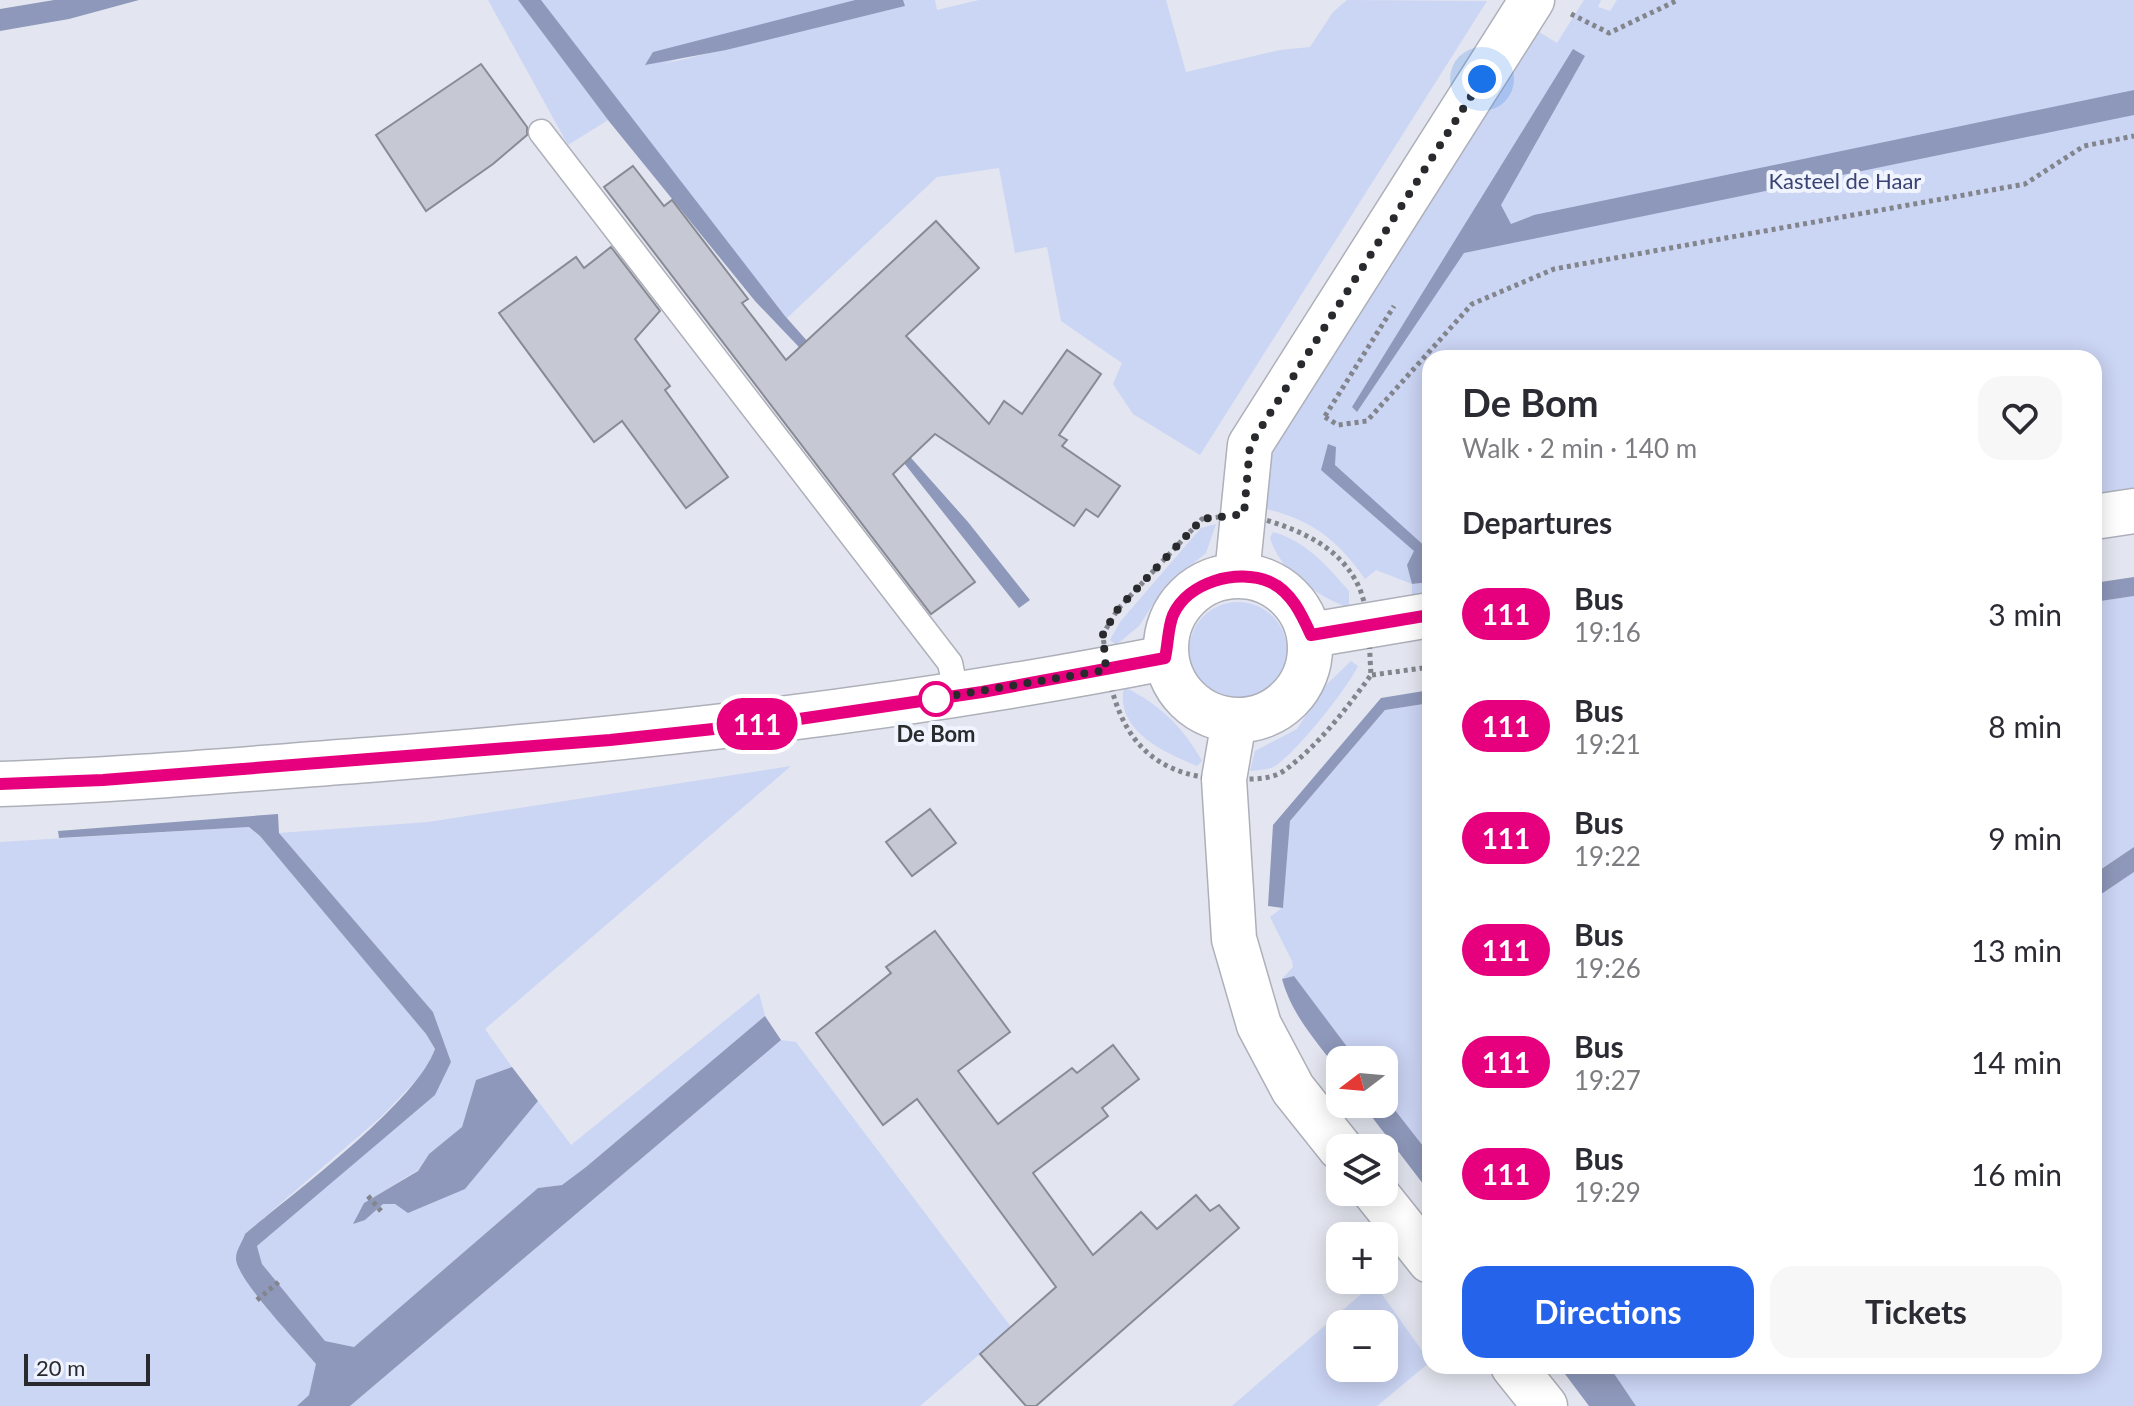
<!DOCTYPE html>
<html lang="en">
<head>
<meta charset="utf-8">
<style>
  :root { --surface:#fff; --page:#f7f7f7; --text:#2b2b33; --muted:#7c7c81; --accent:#2563eb }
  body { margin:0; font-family:Lato,sans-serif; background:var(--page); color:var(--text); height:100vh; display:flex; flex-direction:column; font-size:30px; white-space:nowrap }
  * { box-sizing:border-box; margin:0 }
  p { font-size:26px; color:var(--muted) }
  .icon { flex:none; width:44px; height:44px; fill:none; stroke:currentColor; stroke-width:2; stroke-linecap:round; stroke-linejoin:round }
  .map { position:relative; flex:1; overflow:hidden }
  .panel { position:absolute; left:1422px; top:350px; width:680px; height:1024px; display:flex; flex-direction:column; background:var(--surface); border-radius:24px; box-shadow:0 4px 20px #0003 }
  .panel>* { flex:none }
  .badge { padding:0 16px; border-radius:26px; font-size:28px; line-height:52px }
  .needle { width:52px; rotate:254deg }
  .tools { position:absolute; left:1326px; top:1046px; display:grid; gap:16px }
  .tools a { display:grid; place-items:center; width:72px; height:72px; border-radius:16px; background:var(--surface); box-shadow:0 4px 20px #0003; font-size:40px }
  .scale { position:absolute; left:24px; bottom:20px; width:126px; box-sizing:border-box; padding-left:8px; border:4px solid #292a2e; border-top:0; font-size:22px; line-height:28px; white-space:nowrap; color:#292a2e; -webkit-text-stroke:6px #f0f4fe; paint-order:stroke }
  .you { position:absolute; width:40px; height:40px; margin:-20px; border:6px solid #fff; border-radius:50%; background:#1a73e8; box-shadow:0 0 0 12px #1a73e833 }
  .map>.badge { position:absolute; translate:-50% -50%; box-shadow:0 0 0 4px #fff }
  h2 { padding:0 40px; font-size:30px; line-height:72px }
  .round { display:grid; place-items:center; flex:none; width:84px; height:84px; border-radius:24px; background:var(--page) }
  .headline { display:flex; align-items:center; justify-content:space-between; height:136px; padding:0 40px }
  h1 { font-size:38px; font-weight:700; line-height:60px }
  .button { display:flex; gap:16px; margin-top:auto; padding:16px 40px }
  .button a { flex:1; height:92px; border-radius:24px; background:var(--accent); color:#fff; font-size:32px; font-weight:700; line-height:92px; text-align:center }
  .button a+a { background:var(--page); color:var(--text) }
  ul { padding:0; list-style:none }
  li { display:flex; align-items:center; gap:24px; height:112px; padding:0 40px }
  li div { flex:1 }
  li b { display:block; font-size:30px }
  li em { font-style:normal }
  li .badge { min-width:88px; font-weight:700; text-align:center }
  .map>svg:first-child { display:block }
</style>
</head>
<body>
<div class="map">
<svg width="2134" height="1406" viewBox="0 0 2134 1406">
  <rect width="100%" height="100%" fill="#e3e6f0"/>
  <g fill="#cbd5f4" fill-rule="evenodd">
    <path d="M488,0H518L608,120L568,145Z"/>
    <path d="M541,0H855L778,22L664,64L904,6L903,0H935L937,10L979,0H1166L1186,72L1280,50L1310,47L1333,12L1347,0L1487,1L1200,455L1133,414L1113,384L1122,363L1061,321L1047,247L1015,253L999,168L937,177L787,318L608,91Z"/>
    <path d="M1584,0H1601L1598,7L1610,11L1617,0H2134V490L2094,496V358H1430V557L1412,584L1430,582V602L1412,605V584L1376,570L1365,579C1339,541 1311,519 1266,509L1259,498L1277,437L1531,27L1557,43Z"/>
    <path d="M1216,524L1206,553L1164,587L1139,626L1116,645L1110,640L1120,622L1201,528Z"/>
    <path d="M1273,532C1306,541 1327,566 1349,591V608C1316,595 1281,573 1270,538Z"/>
    <path d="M2134,596V847L2094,874V602Z"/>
    <circle cx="1238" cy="651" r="49"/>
    <path d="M1351,661L1358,666C1347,689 1296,753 1275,766C1269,770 1258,770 1250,771L1255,751L1297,729L1325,686Z"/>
    <path d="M1124,687C1158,703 1183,727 1202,761L1197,766C1165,753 1114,730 1124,687Z"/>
    <path d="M1430,703V1155L1384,1096V1060H1357L1294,976L1282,979L1293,967L1292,961L1270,917L1283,907L1290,821L1385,710Z"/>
    <path d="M791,766L485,1029L512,1067L476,1080L462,1127L429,1154L418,1170L364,1203L365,1220L383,1204L465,1189L538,1101L571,1145L759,993L765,1016L586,1167L562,1185L538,1188L354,1347L325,1341L262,1264L257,1246L434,1095L451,1062L433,1012L279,833L428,822Z"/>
    <path d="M249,827L260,836L426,1034L435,1050L427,1069L381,1117L245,1234L239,1269L317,1364L309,1395L297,1406H0V842Z"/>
    <path d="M2134,872V1406H1636L1609,1366H2094V899Z"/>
    <path d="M781,1040L796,1042L1011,1327L920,1406H350Z"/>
    <path d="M1374,1283L1430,1362L1377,1406H1232ZM1340,1324H1384V1368H1340Z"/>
  </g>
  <g fill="#8e98ba">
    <path d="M54,0H139L69,19L0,31V9Z"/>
    <path d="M518,0H541L785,316L968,522L1030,600L1019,608L877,429L755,301L608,120Z"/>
    <path d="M855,0H903L905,6L726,50L645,65L653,52Z"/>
    <path d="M1573,49L1585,56L1501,205L1511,224L1534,215L2134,90V115L1464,253L1357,412L1352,407Z"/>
    <path d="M1328,444L1336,447L1335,465L1430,551V582L1412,584L1407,565L1414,551L1321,470Z"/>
    <path d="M2134,577V596L2094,602V583Z"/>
    <path d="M1430,690V703L1385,710L1290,821L1283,908L1268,906L1273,825L1381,698Z"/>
    <path d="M278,814L279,833L433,1012L451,1062L435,1095L257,1246L262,1264L325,1341L354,1347L538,1188L562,1185L586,1167L765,1016L781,1040L350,1406H297L309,1395L316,1364C301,1346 235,1278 236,1258C236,1250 243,1241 245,1234C292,1194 416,1103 435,1049L426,1034L260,836L249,827L59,838L58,831Z"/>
    <path d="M2134,847V872L2094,899V874Z"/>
    <path d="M1294,976L1357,1060H1340V1073C1317,1041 1293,1018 1282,979Z"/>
    <path d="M512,1067L538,1101L465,1189L408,1213L395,1204H383L365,1220L353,1224L364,1203L418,1171L429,1154L462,1127L476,1080Z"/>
    <path d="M1384,1096L1430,1155V1193L1362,1104H1384Z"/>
    <path d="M1559,1366H1609L1636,1406H1589Z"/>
  </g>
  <g fill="#c6c9d3" stroke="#888b94" stroke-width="2">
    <path d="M481,64L527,127V135L493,164L426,211L376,135Z"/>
    <path d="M633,166L664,206L672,200L748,299L742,303L786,360L936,221L979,268L906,336L989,424L1004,401L1022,414L1067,350L1101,374L1059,435L1067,440L1062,446L1120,486L1098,517L1086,509L1074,526L935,434L893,474L975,582L931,614L604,187Z"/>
    <path d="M611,247L660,311L635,339L670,386L665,390L728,477L686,508L622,421L594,442L499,313L576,257L584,268Z"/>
    <path d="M930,809L956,843L912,876L886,842Z"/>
    <path d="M935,931L1010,1032L958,1071L998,1124L1072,1068L1077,1073L1113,1045L1139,1079L1102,1108L1108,1116L1033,1173L1093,1255L1141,1212L1157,1229L1196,1195L1210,1211L1219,1205L1239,1228L1036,1406H1026L980,1354L1056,1287L917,1099L883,1125L816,1033L891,973L886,967Z"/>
  </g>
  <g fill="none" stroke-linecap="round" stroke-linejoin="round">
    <defs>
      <path id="lane" d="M541,132L950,663L957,696"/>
      <g id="street">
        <path d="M1234,721L1224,779L1234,939L1259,1025L1293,1089L1340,1148"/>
        <path d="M1375,1192L1430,1261"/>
        <path d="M1513,1366L1545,1406"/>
      </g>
      <g id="secondary">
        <path d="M2094,517L2134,511"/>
        <path d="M1237,575L1250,445L1532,0"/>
        <circle cx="1238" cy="648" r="72"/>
        <path d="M1311,635L1430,615"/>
        <path d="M0,784C123,780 245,769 368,760C636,739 901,710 1165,658"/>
      </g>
    </defs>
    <use href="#lane" stroke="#adb0b9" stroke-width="27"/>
    <use href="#street" stroke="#adb0b9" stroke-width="47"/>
    <use href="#secondary" stroke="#adb0b9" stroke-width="47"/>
    <g stroke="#83858c" stroke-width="5" stroke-dasharray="4 4" stroke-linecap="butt">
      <path d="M1571,14L1609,33L1678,0"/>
      <path d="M1325,416L1394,306"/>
      <path d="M1325,417L1338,425L1367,421L1472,304L1554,269L2025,184L2084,146L2134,136"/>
      <path d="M1244,514C1286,525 1335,540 1357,583C1370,608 1369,646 1371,675C1347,708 1318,746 1285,770C1270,781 1248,779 1231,779C1136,779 1110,718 1103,634L1118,609L1202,519Z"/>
      <path d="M1372,675L1430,667"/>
      <path d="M368,1196L381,1211"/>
      <path d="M257,1300L281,1280"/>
    </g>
    <use href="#lane" stroke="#fff" stroke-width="24"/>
    <use href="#street" stroke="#fff" stroke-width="44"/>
    <use href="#secondary" stroke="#fff" stroke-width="44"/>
  </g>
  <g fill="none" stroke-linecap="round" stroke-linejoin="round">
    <defs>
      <path id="line" d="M0,784L103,780L610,740L779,722L982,692L1165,658C1168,645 1168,627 1173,615C1188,582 1237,568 1270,582C1291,591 1302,615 1311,635L1430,615"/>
    </defs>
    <use href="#line" stroke="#fff" stroke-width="18"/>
    <use href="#line" stroke="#e6007e" stroke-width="12"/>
    <path stroke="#292a2e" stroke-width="8" stroke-dasharray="0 14.4" d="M936,699H932L1106,670L1103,634L1118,609L1202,519L1244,514L1250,445L1482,79"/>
  </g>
  <circle fill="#fff" stroke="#e6007e" stroke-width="4" cx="936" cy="699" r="16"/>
  <g text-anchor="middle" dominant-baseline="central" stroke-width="8" stroke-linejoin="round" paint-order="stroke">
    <g font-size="22" fill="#394474" stroke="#f0f4fe">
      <text x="1845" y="180">Kasteel de Haar</text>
    </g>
    <g font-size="22" font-weight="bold" fill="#292a2e" stroke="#f0f4fe">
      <text x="936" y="733">De Bom</text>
    </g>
  </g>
</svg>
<div class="tools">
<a><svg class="needle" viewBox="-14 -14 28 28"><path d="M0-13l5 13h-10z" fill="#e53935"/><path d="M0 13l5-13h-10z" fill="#7c7c81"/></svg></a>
<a><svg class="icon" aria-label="layers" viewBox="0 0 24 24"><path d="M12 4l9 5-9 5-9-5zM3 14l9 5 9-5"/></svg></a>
<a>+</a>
<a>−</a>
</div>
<div class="scale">20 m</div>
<div class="you" style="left:1482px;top:79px"></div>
<b class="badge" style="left:757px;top:724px;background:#e6007e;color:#fff">111</b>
<section class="panel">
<div class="headline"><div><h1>De Bom</h1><p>Walk · 2 min · 140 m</p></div><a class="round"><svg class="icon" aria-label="heart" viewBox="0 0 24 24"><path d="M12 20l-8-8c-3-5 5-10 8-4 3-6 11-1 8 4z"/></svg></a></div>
<h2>Departures</h2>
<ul>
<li><span class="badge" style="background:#e6007e;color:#fff">111</span><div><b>Bus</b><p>19:16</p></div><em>3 min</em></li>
<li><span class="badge" style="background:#e6007e;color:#fff">111</span><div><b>Bus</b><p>19:21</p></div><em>8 min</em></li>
<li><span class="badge" style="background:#e6007e;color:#fff">111</span><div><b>Bus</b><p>19:22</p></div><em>9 min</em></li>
<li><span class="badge" style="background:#e6007e;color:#fff">111</span><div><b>Bus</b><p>19:26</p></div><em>13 min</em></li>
<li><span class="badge" style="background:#e6007e;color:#fff">111</span><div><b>Bus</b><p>19:27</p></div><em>14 min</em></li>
<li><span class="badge" style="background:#e6007e;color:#fff">111</span><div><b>Bus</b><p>19:29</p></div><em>16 min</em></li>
</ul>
<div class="button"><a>Directions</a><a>Tickets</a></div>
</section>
</div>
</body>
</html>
